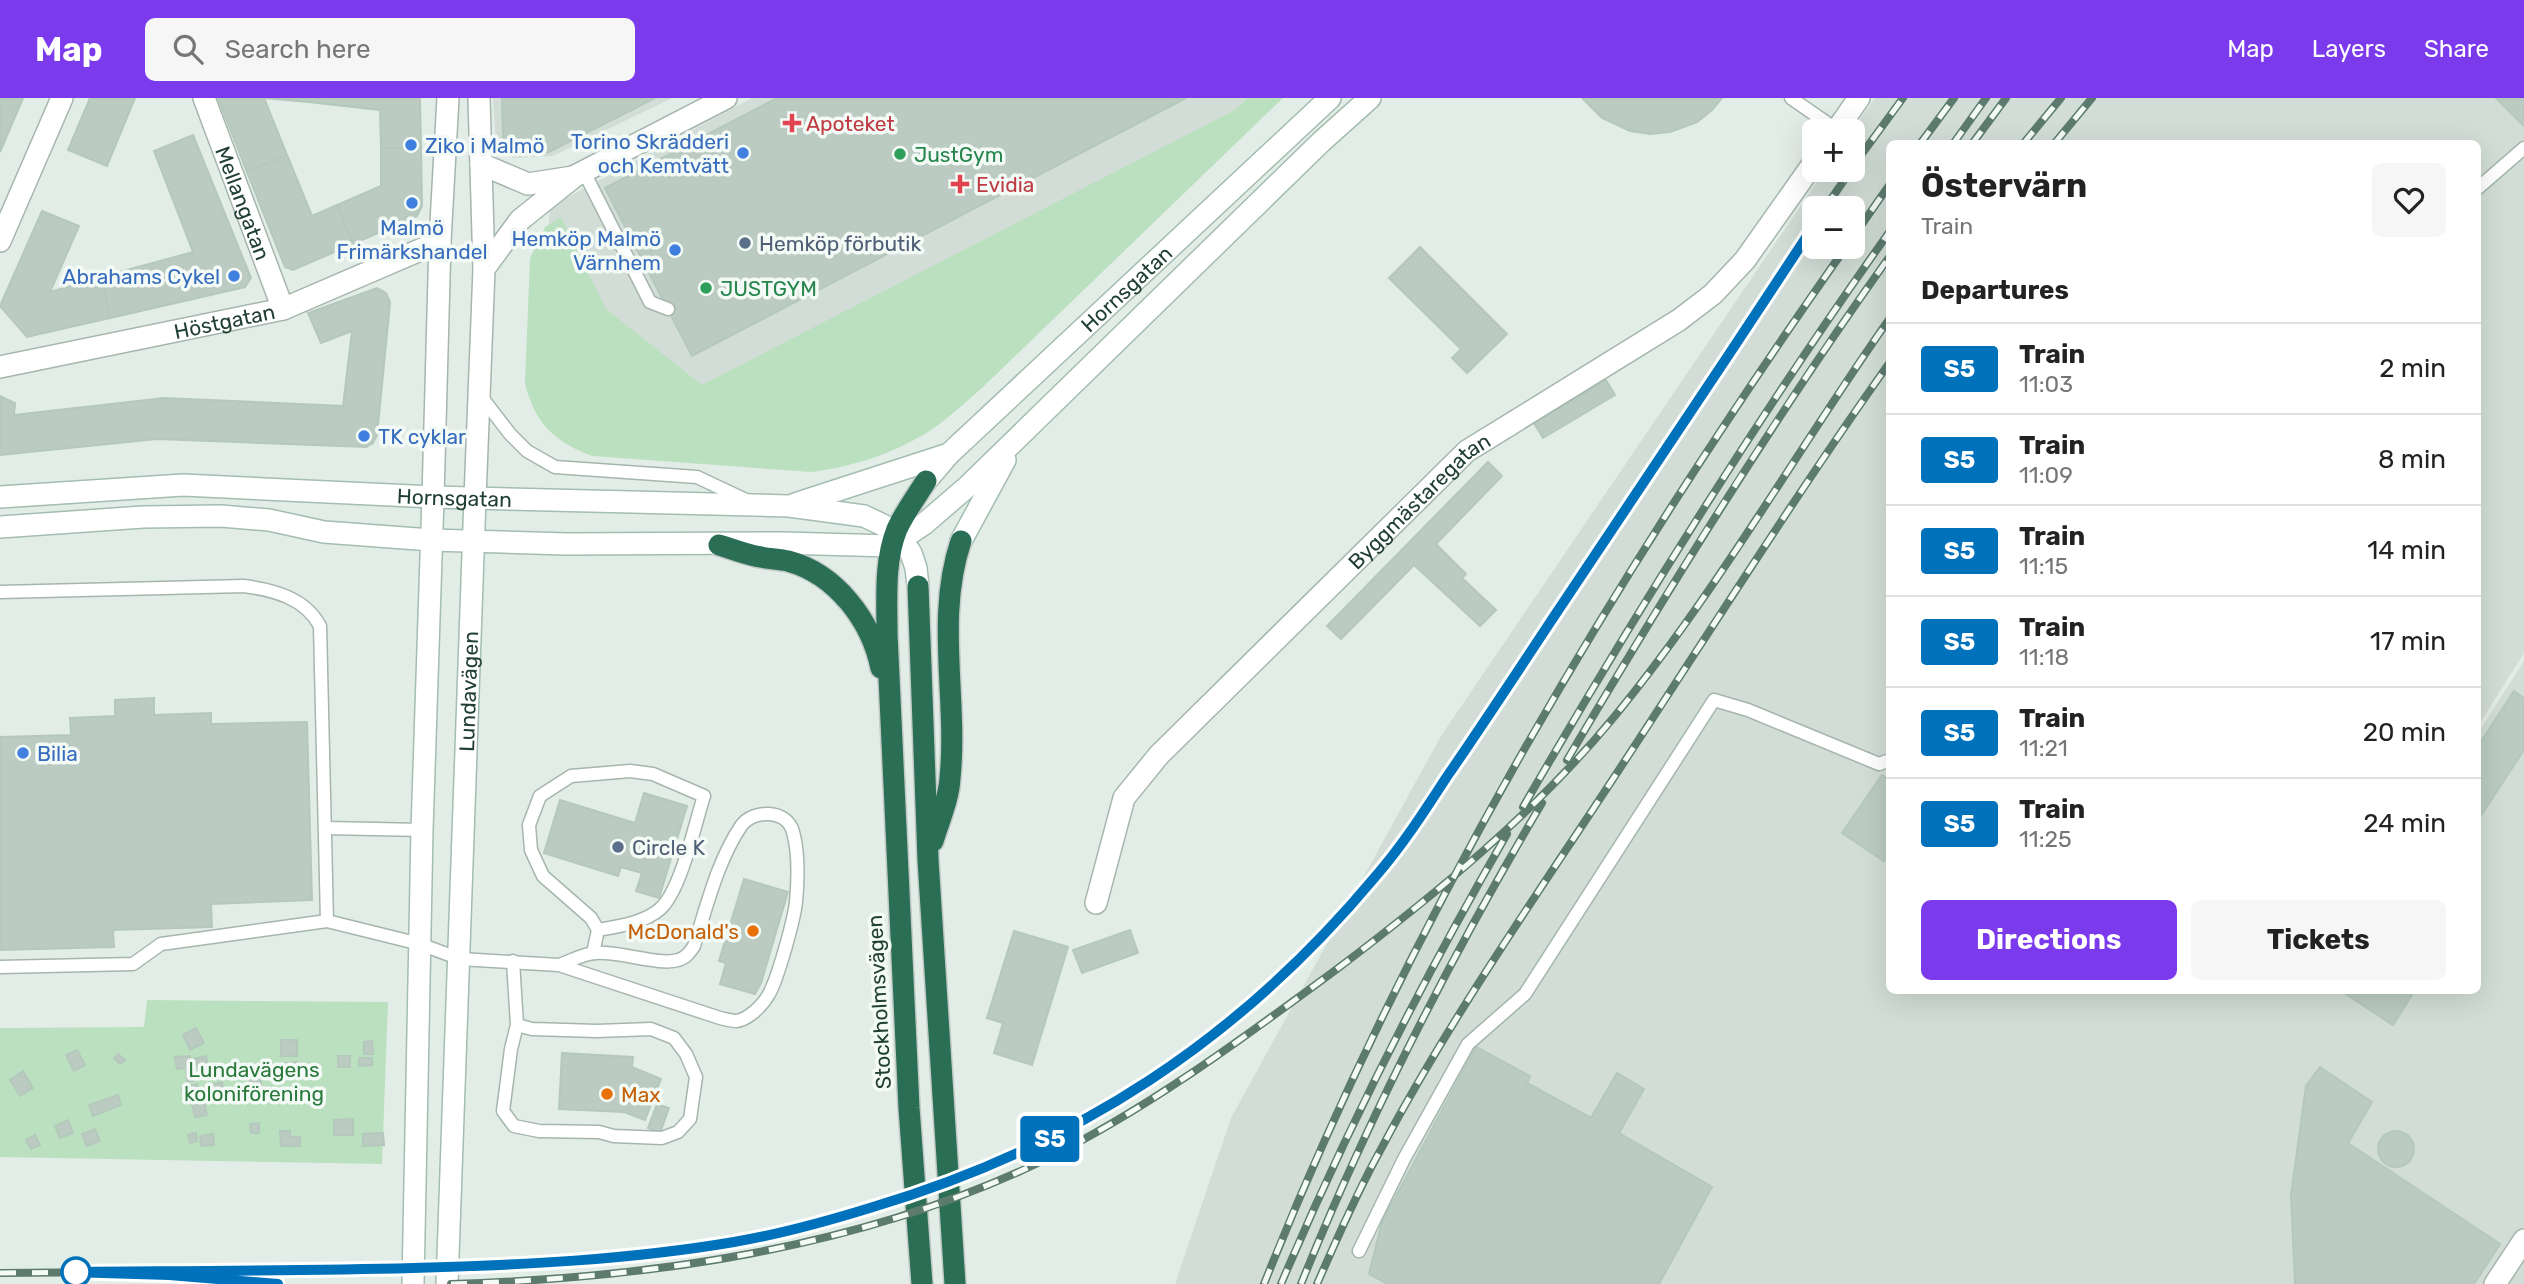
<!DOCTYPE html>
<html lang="en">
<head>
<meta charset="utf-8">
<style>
  :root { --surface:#fff; --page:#f6f6f6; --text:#222; --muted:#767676; --line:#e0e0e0; --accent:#7c3aed }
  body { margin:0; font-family:Rubik,sans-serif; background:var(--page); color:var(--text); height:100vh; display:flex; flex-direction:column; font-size:26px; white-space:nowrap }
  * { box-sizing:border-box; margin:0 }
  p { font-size:23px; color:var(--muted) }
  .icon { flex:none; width:38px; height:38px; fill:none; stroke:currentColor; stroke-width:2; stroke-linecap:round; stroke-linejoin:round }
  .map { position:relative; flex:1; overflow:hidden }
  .details { position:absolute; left:1886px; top:42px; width:595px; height:854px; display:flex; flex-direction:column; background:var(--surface); border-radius:10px; box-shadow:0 7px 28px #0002 }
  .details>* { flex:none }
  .badge { padding:0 14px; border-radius:5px; font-size:24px; line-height:46px }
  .buttons { position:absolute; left:1802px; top:21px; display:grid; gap:14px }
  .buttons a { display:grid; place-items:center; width:63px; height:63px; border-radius:10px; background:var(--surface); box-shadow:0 7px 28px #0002; font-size:35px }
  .map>.badge { position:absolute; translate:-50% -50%; box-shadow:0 0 0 4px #fff }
  h2 { padding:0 35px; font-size:26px; line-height:63px }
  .round { display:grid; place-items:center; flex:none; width:74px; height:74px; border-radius:10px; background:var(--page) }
  .headline { display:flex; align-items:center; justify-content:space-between; height:119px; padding:0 35px }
  h1 { font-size:33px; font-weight:700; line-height:52px }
  .cta { display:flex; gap:14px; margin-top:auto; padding:14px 35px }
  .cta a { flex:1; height:80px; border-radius:10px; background:var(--accent); color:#fff; font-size:28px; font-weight:700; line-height:80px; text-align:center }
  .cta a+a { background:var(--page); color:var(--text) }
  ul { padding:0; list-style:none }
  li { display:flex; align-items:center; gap:21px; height:91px; padding:0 35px; border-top:2px solid var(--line) }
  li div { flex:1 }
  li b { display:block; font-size:26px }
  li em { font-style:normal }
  li .badge { min-width:77px; font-weight:700; text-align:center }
  header { display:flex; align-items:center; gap:42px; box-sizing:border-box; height:98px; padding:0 35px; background:var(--accent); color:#fff }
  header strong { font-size:33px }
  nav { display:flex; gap:38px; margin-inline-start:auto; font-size:24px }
  .search { width:490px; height:63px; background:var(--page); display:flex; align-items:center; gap:18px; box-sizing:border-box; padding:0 24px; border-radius:10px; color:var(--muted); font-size:26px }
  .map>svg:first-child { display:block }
</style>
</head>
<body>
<header>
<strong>Map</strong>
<div class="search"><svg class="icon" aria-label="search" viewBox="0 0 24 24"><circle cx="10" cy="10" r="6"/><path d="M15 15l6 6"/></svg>Search here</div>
<nav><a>Map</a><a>Layers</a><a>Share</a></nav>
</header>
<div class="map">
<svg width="2524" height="1186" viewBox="0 0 2524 1186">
  <rect width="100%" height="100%" fill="#e3ede7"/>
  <g fill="#d1ddd6" fill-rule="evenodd">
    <path d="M493,0H672L553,58L514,60L496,52Z"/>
    <path d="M752,0H1270L911,334L538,253L550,109Z"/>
    <path d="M1875,0H2524V555L2478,628V46H1890V892H2478V635L2524,563V1186H1175L1231,1020L1441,638L1825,72H1853L1852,33ZM1815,110H1853V149H1815Z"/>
  </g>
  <g fill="#bbe0bf">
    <path d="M1248,0H1283L982,290C968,302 955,314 941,325C905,352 855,369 811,374L592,358C555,344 534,325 525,285L530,160L545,129L561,119L606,211L702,287L1235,12Z"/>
    <path d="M147,902L388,904L382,1066L0,1059V930L144,929Z"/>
  </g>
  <g fill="#bbcbc2" stroke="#b5c8bd" stroke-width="2">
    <path d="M0,0H23L0,54Z"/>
    <path d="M90,0H135L107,68L68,52Z"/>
    <path d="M218,0H308L307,4L264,0L287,57L247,74Z"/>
    <path d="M308,0H420L421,50H381L380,12L307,4Z"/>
    <path d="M502,0H655L549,54L511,51L506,48L503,41Z"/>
    <path d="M777,0H1186L692,258L605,90Z"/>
    <path d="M1582,0H1722L1712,12L1697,24L1670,34L1650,36L1630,33L1602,20Z"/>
    <path d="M2496,0H2524V25L2523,27Z"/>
    <path d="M193,37L251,180L245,189L110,220L101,179L193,154L154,53Z"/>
    <path d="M381,50H421L422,108L417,118L353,146L337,107L381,88Z"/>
    <path d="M287,57L312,118L337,107L353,146L293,172L285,169L247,74Z"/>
    <path d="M42,113L79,128L50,194L101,179L110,220L27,239L0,208Z"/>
    <path d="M1420,149L1507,236L1467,275L1452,260L1461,251L1389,180Z"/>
    <path d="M377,190L386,195L390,204L389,216L377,337L373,345L366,349L157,341L0,357V298L15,305L14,317L164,300L343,308L352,233L321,245L308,215Z"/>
    <path d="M1606,282L1615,297L1543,340L1534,325Z"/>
    <path d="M1488,364L1502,378L1436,446L1466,476L1462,480L1496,512L1480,528L1414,467L1341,541L1327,528Z"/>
    <path d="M2514,593L2524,600V652L2478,722V648Z"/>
    <path d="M154,600V617L211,615V626L307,624L312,802L211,806L212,829L113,832L114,849L0,852V639L71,637L70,620L115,618V602Z"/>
    <path d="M1882,677L1890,683V754L1884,763L1842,735Z"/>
    <path d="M644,695L687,708L659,800L636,793L642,775L621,769L618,778L544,755L560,702L635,725Z"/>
    <path d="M744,781L788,794L761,885L755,896L720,886L726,865L719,863Z"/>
    <path d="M1130,832L1138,855L1082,875L1073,852Z"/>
    <path d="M1014,833L1068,849L1032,967L994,955L1003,925L987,920Z"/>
    <path d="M2340,892H2415L2393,927Z"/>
    <path d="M196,930L204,945L190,952L183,937Z"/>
    <rect x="281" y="942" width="16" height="16"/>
    <path d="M372,943L373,956H364V944Z"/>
    <path d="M1476,949L1530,978L1527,985L1591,1020L1617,975L1644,991L1619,1035L1712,1089L1659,1186H1388L1369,1176L1382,1124Z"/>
    <path d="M77,952L85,967L74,973L66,957Z"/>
    <path d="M562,955L633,959L632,969L661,981L645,1022L624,1014L559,1011Z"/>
    <path d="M118,956L125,962L120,966L114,960Z"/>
    <path d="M190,958L191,969L177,971L175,959Z"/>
    <path d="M206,958L208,971L199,973L194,961Z"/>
    <rect x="338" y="958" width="12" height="11"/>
    <path d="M359,960H372V967L359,968Z"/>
    <path d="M297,964L298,976H287L286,965Z"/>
    <path d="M2320,969L2372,1004L2348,1045L2500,1146L2474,1186H2295L2291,1097L2306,988Z"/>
    <path d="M192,971L193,983H187L186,972Z"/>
    <path d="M260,972L261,988H249L248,973Z"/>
    <path d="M23,973L33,990L20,998L10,982Z"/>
    <path d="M222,984L223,991L212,994L211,987Z"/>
    <path d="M197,986L200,998L184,999L182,991Z"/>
    <path d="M118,997L121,1007L93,1018L89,1007Z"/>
    <path d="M203,999L207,1017L195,1019L191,1002Z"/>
    <path d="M657,1006L669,1010L660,1035L648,1030Z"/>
    <path d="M353,1021V1037H334V1022Z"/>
    <path d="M68,1022L73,1035L60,1040L55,1028Z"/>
    <path d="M259,1025V1035H251L250,1026Z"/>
    <path d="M95,1031L100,1043L87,1048L82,1036Z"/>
    <path d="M280,1033H290V1039H300V1048H281Z"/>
    <circle cx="2396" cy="1051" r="18"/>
    <path d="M196,1035L197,1043L190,1045L188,1037Z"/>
    <path d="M383,1035L384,1047L363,1048V1036Z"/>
    <path d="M213,1036L214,1047L201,1048L200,1038Z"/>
    <path d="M35,1037L40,1047L31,1051L26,1042Z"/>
  </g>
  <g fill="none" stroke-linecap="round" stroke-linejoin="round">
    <defs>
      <g id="service">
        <path d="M1791,0L1837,32"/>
        <path d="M584,74L650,204L668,211"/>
        <path d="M2478,90L2524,50"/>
        <path d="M480,297L510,336L527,353L555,369L697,379L748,403"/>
        <path d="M0,494L244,488C274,492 305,500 320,528L327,823L420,846L460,861L559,867L720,920C725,921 732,923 736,923C748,922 763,907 769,896C778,880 794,822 796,804C798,782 799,755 793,734C787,711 753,711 741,728C717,764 707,808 694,848C690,854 686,860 678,862C660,868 619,853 596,855C584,855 571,863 559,867"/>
        <path d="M326,730L422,732"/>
        <path d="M593,855L598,832C619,828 644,825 660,811C681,793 695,725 704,698L653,676L630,673L571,678L540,698L529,727L531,752L543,778L591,820L598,832"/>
        <path d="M513,863L517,927L511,951L503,1013L514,1028L539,1033L599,1034L614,1038L662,1040L678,1034L690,1021L696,979L686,956L674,940L651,931L597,933L532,931L517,927"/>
        <path d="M0,869L133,866L161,846L327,823"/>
        <path d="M1359,1153L1404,1061L1468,946L1525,896L1714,602L1748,612L1879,666L1890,662"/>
      </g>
      <g id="minor">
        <path id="s1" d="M204,0L283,211"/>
        <path d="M1836,33L1859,0"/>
        <path d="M481,66L528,86L573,79"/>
        <path d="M0,143L62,0"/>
        <path d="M484,171L520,122L575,78L726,0"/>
        <path id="s2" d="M0,269L283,211L427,149L440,146"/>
        <path id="s3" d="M1096,805L1124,700L1159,657L1467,353L1679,222L1713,196L1745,162L1815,63"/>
        <path d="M2495,1186L2524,1142"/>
      </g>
      <g id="tertiary">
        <path d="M433,399L440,143L448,0"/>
        <path d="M475,400L484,171L479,0"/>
      </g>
      <g id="secondary">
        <path id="s4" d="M926,383L949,356L1330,0"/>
        <path id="s5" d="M0,399L183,387L433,399L789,408L864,418L883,427L902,442L911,455L916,470L918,488"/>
        <path d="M795,406L949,356"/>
        <path d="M0,429L143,419L221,418L269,422L324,434L431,442L567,446L783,445L891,448L924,426L967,389L1321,44L1370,0"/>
        <path d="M961,443L1005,362"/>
        <path d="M413,1186L422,732L433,399"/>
        <path id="s6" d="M447,1186L475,400"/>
      </g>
      <g id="motorway">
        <path d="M719,447C733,451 747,457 761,459C770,461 779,461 788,463C836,476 871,522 881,570"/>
        <path d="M918,488L928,762L955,1186"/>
        <path d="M933,743C939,723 949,701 950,680C958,601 935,520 961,443"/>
        <path d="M922,1186L909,1010L887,536C887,501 884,463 897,431C905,414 916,399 926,383"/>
      </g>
    </defs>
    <use href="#service" stroke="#a5b6ad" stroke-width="15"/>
    <use href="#minor" stroke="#a5b6ad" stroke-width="24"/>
    <use href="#tertiary" stroke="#a5b6ad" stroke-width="24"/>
    <use href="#secondary" stroke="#a3bdb0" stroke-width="24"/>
    <use href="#motorway" stroke="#c1cac6" stroke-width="24"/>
    <use href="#service" stroke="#fff" stroke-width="12"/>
    <use href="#minor" stroke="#fff" stroke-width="21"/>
    <use href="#tertiary" stroke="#fff" stroke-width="21"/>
    <use href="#secondary" stroke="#fff" stroke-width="21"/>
    <use href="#motorway" stroke="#2b6e56" stroke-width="21"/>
    <defs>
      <g id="rail">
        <path d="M1920,46L1954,0"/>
        <path d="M1953,46L1986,0"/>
        <path d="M1972,46L2006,0"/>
        <path d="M2023,46L2061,0"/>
        <path d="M2054,46L2092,0"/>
        <path d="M1853,68L1903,0"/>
        <path d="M1825,110L1851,72"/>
        <path d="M1853,139L1890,86"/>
        <path d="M1567,662C1668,491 1774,320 1890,158"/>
        <path d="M1523,709C1637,512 1758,319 1890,133"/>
        <path d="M0,1175L331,1172L542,1166L621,1159L736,1144L842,1118L971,1076L1063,1035L1119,1003L1211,938L1272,887L1302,860L1378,776L1408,736L1468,648L1815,126"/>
        <path d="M234,1181L278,1186"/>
        <path d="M451,1186C651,1180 856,1151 1038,1065C1145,1013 1242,941 1337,871C1436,796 1535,715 1614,619C1717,494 1797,352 1890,220"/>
        <path d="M1264,1186C1411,817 1618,473 1846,149"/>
        <path d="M1281,1186C1347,1031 1423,881 1507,736"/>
        <path d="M1301,1186C1368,1020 1451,859 1542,705"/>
        <path d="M1317,1186C1337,1141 1356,1096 1380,1053C1447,926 1530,807 1609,687C1702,546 1792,402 1890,264"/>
      </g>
    </defs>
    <use href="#rail" stroke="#5c7b6e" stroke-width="8"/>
    <use href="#rail" stroke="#f4faf6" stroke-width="5" stroke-dasharray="16" stroke-linecap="butt"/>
  </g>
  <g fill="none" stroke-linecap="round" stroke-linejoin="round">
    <defs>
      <path id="line" d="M278,1186L169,1177L70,1174C184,1173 299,1173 413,1170C521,1167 628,1162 734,1144C781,1136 828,1123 873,1109C1077,1048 1239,942 1375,779C1402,748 1424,714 1446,680C1482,628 1516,576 1551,523C1639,391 1728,259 1815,126"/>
    </defs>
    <use href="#line" stroke="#fff" stroke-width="16"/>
    <use href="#line" stroke="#0072bc" stroke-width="10"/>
  </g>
  <g fill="#e0444e" stroke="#f4faf6" stroke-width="2.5">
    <path d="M788.5 14.5h7v7h7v7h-7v7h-7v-7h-7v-7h7z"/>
    <path d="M956.5 75.5h7v7h7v7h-7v7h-7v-7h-7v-7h7z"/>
  </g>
  <g fill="#3f7fe0" stroke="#f4faf6" stroke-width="2.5">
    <circle cx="411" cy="47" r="7"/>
    <circle cx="743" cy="55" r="7"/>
    <circle cx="412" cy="105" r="7"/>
    <circle cx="675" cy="152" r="7"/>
    <circle cx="234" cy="178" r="7"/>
    <circle cx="364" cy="338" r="7"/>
    <circle cx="23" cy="655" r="7"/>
  </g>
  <g fill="#2e9e5b" stroke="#f4faf6" stroke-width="2.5">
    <circle cx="900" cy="56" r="7"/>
    <circle cx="706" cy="190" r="7"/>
  </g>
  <g fill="#5c6f8a" stroke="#f4faf6" stroke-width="2.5">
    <circle cx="745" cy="145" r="7"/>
    <circle cx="618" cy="749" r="7"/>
  </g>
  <g fill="#e8710a" stroke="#f4faf6" stroke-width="2.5">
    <circle cx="753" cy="833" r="7"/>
    <circle cx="607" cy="996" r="7"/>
  </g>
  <circle fill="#fff" stroke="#0072bc" stroke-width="3.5" cx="76" cy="1174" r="14"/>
  <g text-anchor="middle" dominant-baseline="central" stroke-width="7" stroke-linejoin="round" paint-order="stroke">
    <g font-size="21" fill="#be3a42" stroke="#f4faf6" text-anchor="start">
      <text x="806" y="25">Apoteket</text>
      <text x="976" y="86">Evidia</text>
    </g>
    <g font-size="21" fill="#366cbe" stroke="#f4faf6" text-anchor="end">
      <text x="729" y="43">Torino Skrädderi<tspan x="729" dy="24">och Kemtvätt</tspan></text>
      <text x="425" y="47" text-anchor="start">Ziko i Malmö</text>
      <text x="412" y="129" text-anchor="middle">Malmö<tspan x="412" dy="24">Frimärkshandel</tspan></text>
      <text x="661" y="140">Hemköp Malmö<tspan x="661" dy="24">Värnhem</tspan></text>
      <text x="220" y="178">Abrahams Cykel</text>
      <text x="378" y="338" text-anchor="start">TK cyklar</text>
      <text x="37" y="655" text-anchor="start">Bilia</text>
    </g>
    <g font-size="21" fill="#27864d" stroke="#f4faf6" text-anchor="start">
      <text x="914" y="56">JustGym</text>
      <text x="720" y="190">JUSTGYM</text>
    </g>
    <g font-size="21" fill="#214033" stroke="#f4faf6">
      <text stroke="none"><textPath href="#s1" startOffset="112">Mellangatan</textPath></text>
      <text stroke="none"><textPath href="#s4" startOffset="278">Hornsgatan</textPath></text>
      <text stroke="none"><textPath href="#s2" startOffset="229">Höstgatan</textPath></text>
      <text stroke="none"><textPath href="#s5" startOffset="455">Hornsgatan</textPath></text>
      <text stroke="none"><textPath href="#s3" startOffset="528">Byggmästaregatan</textPath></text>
      <text stroke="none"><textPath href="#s6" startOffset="593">Lundavägen</textPath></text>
      <text transform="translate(879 904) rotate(-93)">Stockholmsvägen</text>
    </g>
    <g font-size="21" fill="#4e5e75" stroke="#f4faf6" text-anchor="start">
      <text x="759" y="145">Hemköp förbutik</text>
      <text x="632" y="749">Circle K</text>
    </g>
    <g font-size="21" fill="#c56008" stroke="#f4faf6" text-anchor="end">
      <text x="739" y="833">McDonald's</text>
      <text x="621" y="996" text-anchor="start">Max</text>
    </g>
    <g font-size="21" fill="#29793b" stroke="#f4faf6">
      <text x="254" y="971">Lundavägens<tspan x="254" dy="24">koloniförening</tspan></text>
    </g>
  </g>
</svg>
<div class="buttons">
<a>+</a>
<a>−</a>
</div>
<b class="badge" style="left:1050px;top:1041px;background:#0072bc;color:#fff">S5</b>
<section class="details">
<div class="headline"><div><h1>Östervärn</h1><p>Train</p></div><a class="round"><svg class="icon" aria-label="heart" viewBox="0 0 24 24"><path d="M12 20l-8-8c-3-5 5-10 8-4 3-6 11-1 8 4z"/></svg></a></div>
<h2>Departures</h2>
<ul>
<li><span class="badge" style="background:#0072bc;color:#fff">S5</span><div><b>Train</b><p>11:03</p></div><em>2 min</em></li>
<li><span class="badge" style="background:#0072bc;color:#fff">S5</span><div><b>Train</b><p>11:09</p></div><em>8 min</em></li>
<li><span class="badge" style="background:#0072bc;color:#fff">S5</span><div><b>Train</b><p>11:15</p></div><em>14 min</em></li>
<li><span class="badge" style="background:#0072bc;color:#fff">S5</span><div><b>Train</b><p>11:18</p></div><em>17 min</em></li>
<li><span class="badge" style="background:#0072bc;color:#fff">S5</span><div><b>Train</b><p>11:21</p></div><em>20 min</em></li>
<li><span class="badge" style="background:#0072bc;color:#fff">S5</span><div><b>Train</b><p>11:25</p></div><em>24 min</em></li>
</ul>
<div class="cta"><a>Directions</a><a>Tickets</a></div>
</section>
</div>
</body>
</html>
